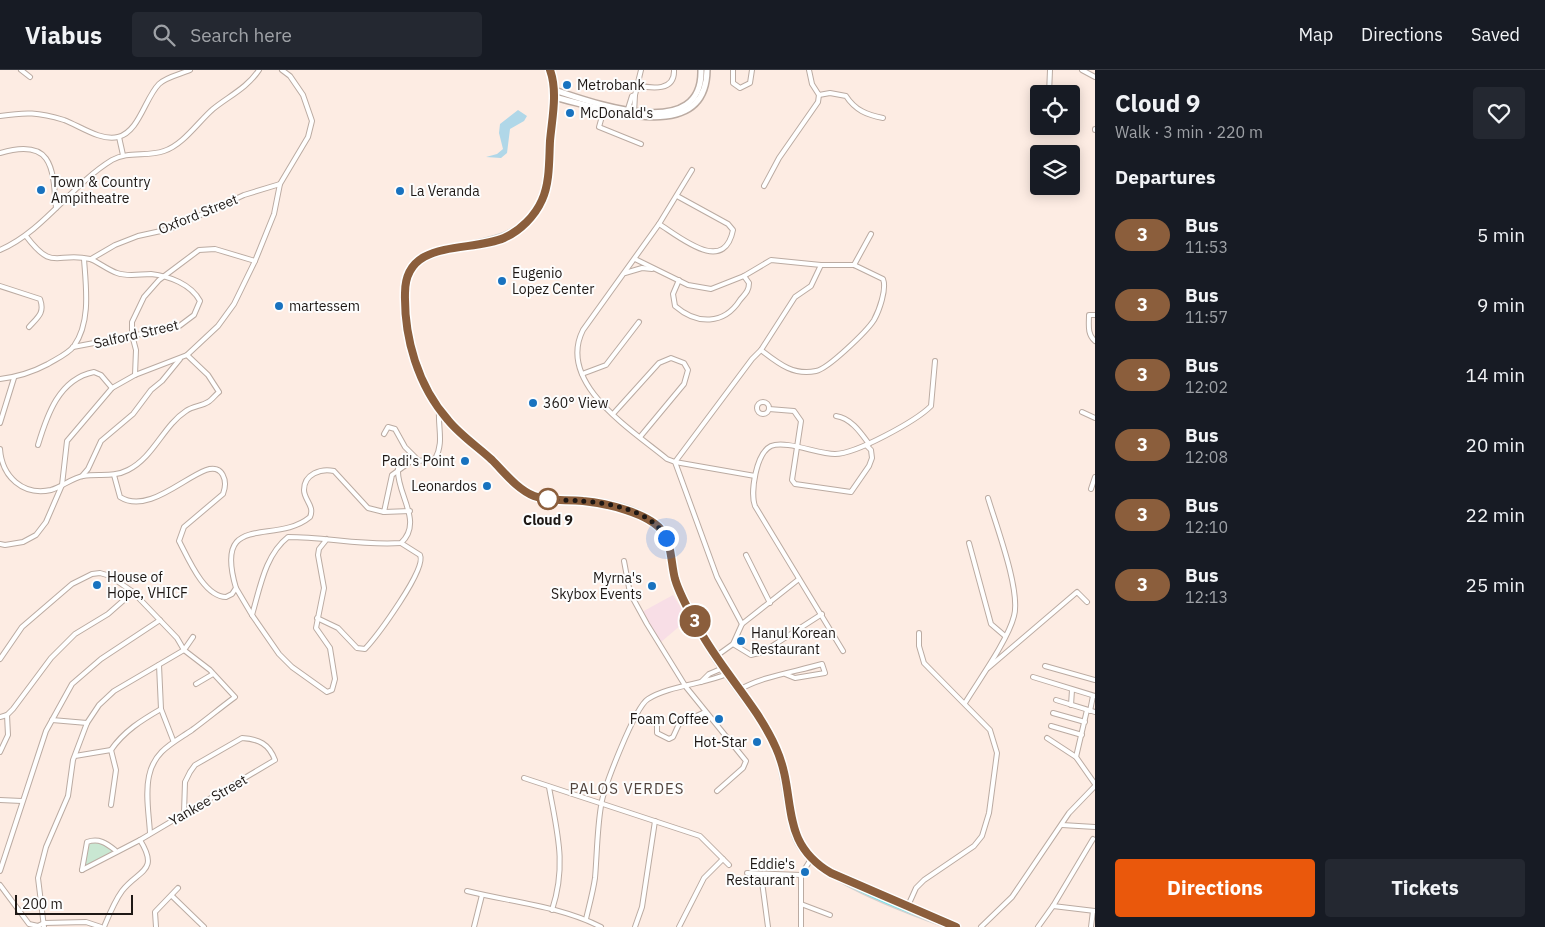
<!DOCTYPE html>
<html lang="en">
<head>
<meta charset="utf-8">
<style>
  :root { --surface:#171b24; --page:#242831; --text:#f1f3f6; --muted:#9ea1a6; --line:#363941; --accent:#ea580c }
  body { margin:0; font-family:"IBM Plex Sans",sans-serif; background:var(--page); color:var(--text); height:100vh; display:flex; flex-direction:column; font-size:19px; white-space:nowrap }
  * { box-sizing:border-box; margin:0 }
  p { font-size:16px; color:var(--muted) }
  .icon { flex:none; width:28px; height:28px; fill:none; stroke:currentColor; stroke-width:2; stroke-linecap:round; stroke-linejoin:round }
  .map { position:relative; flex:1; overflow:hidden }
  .panel { display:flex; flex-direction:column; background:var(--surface); width:450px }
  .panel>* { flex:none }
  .badge { padding:0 10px; border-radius:16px; font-size:18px; line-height:32px }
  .controls { position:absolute; left:1030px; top:15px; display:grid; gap:10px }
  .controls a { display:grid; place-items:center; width:50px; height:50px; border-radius:5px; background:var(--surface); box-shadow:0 2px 12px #0003; font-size:25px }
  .scale { position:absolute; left:15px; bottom:12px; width:118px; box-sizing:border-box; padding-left:5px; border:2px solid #1e1815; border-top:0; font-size:14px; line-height:18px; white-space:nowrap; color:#1e1815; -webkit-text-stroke:4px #fdfdfd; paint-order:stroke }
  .you { position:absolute; width:25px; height:25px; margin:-12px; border:4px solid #fff; border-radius:50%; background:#1a73e8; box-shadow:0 0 0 8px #1a73e833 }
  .map>.badge { position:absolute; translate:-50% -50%; box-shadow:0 0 0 2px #fff }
  h2 { padding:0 20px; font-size:19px; line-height:45px }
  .round { display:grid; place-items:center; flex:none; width:52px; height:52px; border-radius:5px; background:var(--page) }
  .headline { display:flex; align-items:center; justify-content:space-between; height:85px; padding:0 20px }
  h1 { font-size:24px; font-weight:700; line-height:38px }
  .cta { display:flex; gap:10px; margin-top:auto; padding:10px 20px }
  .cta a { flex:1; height:58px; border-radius:5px; background:var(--accent); color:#fff; font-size:20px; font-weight:700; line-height:58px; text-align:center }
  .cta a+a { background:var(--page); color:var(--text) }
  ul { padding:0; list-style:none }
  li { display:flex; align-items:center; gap:15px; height:70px; padding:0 20px }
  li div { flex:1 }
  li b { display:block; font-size:19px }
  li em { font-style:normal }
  li .badge { min-width:55px; font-weight:700; text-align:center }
  header { display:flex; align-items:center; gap:30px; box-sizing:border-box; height:70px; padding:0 25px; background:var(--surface); border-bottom:1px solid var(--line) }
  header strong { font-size:24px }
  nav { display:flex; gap:28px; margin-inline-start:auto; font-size:18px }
  .search { width:350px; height:45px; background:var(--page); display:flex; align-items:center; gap:12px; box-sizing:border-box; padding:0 18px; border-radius:5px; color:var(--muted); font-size:19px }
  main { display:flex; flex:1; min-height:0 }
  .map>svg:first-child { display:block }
</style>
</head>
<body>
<header>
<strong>Viabus</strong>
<div class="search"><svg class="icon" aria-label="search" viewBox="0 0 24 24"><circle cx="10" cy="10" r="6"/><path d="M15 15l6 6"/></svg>Search here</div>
<nav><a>Map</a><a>Directions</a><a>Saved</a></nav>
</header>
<main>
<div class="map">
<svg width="1095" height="857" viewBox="0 0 1095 857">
  <rect width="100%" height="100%" fill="#fdece3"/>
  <path fill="#f8dee6" d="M673,525L688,549L661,572L642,542Z"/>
  <path fill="#c9e7d2" d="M94,769L115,780L82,798L87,772Z"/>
  <path fill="#b0d7e8" d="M518,40L527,46L524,51L510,59L507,83L501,88L486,87L497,84L503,79L499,63L500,54Z"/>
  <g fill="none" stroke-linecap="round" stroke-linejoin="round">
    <defs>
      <g id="minor">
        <path d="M21,0L30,7"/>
        <path d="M733,0V13L740,18L750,13L752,0"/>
        <path d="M809,0L812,14L819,25L830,23L846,26C855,40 867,45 883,48"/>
        <path d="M1082,0L1095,7"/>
        <path d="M638,15C652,19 675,21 674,0"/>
        <path d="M1049,24L1050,0"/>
        <path d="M604,39L599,57L641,74"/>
        <path d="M627,42L632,26L635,25L641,0"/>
        <path d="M634,43L635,25"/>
        <path d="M0,46C26,42 38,42 64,50C80,56 100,71 118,67C139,62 145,28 159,14C166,7 181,4 190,0"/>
        <path d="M1095,59V60"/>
        <path d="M119,67L123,85"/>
        <path d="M0,83C52,68 53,96 56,138"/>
        <path d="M692,100L659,154L583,260C556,313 632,360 667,389L675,392L717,507L742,554"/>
        <path d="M764,116L779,88L818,32L819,25"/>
        <path d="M659,154C680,167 724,205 733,160L728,154L677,126"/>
        <path d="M26,166C54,203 56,181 90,189C95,190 108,200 117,203C128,207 140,204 151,204C169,206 191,214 200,231L194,245L178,257L73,277"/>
        <path d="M0,180C44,161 71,115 112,90C128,81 147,87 164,81C183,75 198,52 213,39C229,26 247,18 259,0"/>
        <path d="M91,189L115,175L138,166L170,159L244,125L280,114"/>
        <path d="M635,189L688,215L711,219L744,206L771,190L821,195H854L883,209C887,219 879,241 874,250C867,261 828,299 816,301C793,306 778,293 761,280"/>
        <path d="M854,195L871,164"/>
        <path d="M625,203L642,198L652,199"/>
        <path d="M679,210L673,224L675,236C697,255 724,255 740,230C745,224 749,221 749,213L744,206"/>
        <path d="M0,216L40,229C45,243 38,247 29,257"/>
        <path d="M1095,245H1089C1089,255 1087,264 1095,271"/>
        <path d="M582,304L606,295L639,252"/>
        <path d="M135,305L136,280L132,265V252L144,227L159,210L199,180L215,179L255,191"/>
        <path d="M0,309C17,307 33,302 48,294C56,289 68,284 74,276C91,252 86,217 84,189"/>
        <circle cx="763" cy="338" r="6"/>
        <path d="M769,339L794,341L801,351L792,410L795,414L851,422L869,396L872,388L871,380L866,375"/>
        <path d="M1082,342L1095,348"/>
        <path d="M613,344L659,293L671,288L684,293L688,300L684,314L640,367"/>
        <path d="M836,346C851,348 861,363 869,374"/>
        <path d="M0,353L14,308"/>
        <path d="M384,364L388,357L395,359L405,377L419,391"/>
        <path d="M38,375C47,345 59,309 94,302L101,305L112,318"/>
        <path d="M0,379C2,407 23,426 51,420C62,417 72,408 83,406C98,403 113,408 128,400C154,387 163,356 186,341C193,336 202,336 208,332C212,330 215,325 219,322L208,305L187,285"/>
        <path d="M114,405L120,427C147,444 182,409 206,400C223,394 228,411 223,424L184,457L179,471C188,488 204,527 226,527L232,524L236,518C213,440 275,476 310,447C315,436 304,430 304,420C304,404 321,398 334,401L368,438L384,442L392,405L410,392L435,389C444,373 438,359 439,341"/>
        <path d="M82,406L88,399L101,371L133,344L151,320L162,311L180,289"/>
        <path d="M755,406L675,392L752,289L761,280L795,227L811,216L821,195"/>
        <path d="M1091,419L1095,407"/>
        <path d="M384,442L410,441"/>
        <path d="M327,469L319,479L318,485L324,518L316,558L330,578L335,609L332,620L327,622L292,597L279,584L252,545C260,518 265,485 288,467C326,467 363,476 401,473C424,452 396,423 398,399"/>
        <path d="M969,473L991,554L1005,566"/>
        <path d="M0,474L5,475L23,472L36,465L46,452L62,415L67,371L112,318L135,305L187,285L218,256L234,234L255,191L274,144L280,114L308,67L312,51L303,25L290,6L282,0"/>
        <path d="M746,485L770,533"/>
        <path d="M624,491L630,523L647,554L686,617L746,691L743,698L717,721"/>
        <path d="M236,518L252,545"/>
        <path d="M317,548L338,558L357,578L365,579C377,566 427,499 420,485L401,473"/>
        <path d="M733,574L751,585L763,582L822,544"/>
        <path d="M843,581L755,436C750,423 756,383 771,376C786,370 818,384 835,384C856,384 916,351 931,336L935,291"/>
        <path d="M715,587L733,574L742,554L799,509"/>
        <path d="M0,589L22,557L72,514L92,504L100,503L110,506L133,522L177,568L184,580L210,600L235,627C220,638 207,649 192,660C173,673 154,681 149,706C145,724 149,745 150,763"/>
        <path d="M159,595L161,639L173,670"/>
        <path d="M1045,596L1095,610"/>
        <path d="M988,598L1077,522L1087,532"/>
        <path d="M1033,607L1095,626"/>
        <path d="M701,612L709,604L723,598"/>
        <path d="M196,614L213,604"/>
        <path d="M739,620C763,606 795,602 822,594L825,603L795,608L785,604"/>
        <path d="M1056,630L1095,642"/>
        <path d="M965,633C979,610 1008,570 1014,546C1021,521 996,455 988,428"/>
        <path d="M1071,635L1072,620"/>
        <path d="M1090,641L1093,626"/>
        <path d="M1053,643L1085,652"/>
        <path d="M0,647L7,645L13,639L51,588L75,564L108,544L133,522"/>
        <path d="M52,650L87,653"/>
        <path d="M657,654V663L669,669L673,667L679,654L705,642"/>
        <path d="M1051,656L1082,665"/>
        <path d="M1047,668L1076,687L1095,714"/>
        <path d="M0,682L8,665L7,645"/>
        <path d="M75,686L111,680C124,661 142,650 161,639"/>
        <path d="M1076,687L1087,640"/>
        <path d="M524,708L700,766L729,795"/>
        <path d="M549,717C557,762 567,795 552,840"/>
        <path d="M0,730L22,731"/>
        <path d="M111,735L116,700L111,680"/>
        <path d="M1062,755L1095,757"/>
        <path d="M82,800L140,770L275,690C269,674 259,669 242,668L195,695L190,702L185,712L184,743"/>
        <path d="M82,800L87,772C99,768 106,773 115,780"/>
        <path d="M0,801L46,661L72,614L101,589L160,550"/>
        <path d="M747,803L801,805"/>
        <path d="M761,804L768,857"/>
        <path d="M801,805L811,789"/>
        <path d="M0,815L29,854L38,856L44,853L86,852L101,857"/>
        <path d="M467,821C511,832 560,836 601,857"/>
        <path d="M172,826L204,857"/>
        <path d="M801,834L830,845"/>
        <path d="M1053,836L1095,841"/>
        <path d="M907,838L916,818L924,810L974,776L982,766L989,743L997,683L990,660L924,593L919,576V563"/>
        <path d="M586,849C589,836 593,822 595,808C597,785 597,760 601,736C603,719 635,637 648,629C668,616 704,614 727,604"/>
        <path d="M44,857L38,808L46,777L68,726L73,690L87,653L99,635L114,621L184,580L193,567"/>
        <path d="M104,857C109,845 114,832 122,821C138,800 160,802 140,770"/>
        <path d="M156,857L155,842L178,818"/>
        <path d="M474,857L482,825"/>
        <path d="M635,857L642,837L655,751"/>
        <path d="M679,857L704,808L723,789"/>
        <path d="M801,857V805"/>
        <path d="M981,857L1012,827L1069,743L1095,716"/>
        <path d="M1038,857L1053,836L1093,769"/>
        <path d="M1091,857L1093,841"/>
      </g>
      <g id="tertiary">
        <path d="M554,20C591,32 703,74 701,0"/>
        <path d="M553,27C596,36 706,79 707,0"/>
      </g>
      <path id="primary" d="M550,0C558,23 552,50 550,73C549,91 550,112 543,128C512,203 404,151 405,225C405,269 418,316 448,351C461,366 479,378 494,392C507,404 518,421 536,427C550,431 565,429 579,430C604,432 642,439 660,458C672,471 670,494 675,510C679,520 683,529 688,538C697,555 705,571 715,587C733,614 756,639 771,668C788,699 785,737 797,769C812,807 918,844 956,857"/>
    </defs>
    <use href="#minor" stroke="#bbaba2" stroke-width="6"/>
    <use href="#tertiary" stroke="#bbaba2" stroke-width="8"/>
    <use href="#primary" stroke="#d2d1d0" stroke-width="9"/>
    <use href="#minor" stroke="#fff" stroke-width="4"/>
    <use href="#tertiary" stroke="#fff" stroke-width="5"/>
    <use href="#primary" stroke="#67e7ef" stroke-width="6"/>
  </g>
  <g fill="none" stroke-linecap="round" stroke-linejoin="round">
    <defs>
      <path id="line" d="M550,0C558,22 552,48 550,71C549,89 550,113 542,130C535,146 520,161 504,168C469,183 405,168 405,223C404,268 418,316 448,350C460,365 478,377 492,390C505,403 517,419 534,426C549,432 566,429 583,431C605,433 650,443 663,462C672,475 671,494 675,509C680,526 690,543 699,559C721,600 757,635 776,678C798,727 777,771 831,803L956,857"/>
    </defs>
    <use href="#line" stroke="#fff" stroke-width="11"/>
    <use href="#line" stroke="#8b5e3c" stroke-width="8"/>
    <path stroke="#1e1815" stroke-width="5" stroke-dasharray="0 9" d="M548,429C554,430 570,430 580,431C608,432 653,441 666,468"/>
  </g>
  <g fill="#1872bf" stroke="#fdfdfd" stroke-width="2">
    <circle cx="567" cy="15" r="5"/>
    <circle cx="570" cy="43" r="5"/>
    <circle cx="41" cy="120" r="5"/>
    <circle cx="400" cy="121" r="5"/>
    <circle cx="502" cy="211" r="5"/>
    <circle cx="279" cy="236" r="5"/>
    <circle cx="533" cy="333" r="5"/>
    <circle cx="465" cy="391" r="5"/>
    <circle cx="487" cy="416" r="5"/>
    <circle cx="97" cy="515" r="5"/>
    <circle cx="652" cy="516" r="5"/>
    <circle cx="741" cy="571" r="5"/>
    <circle cx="719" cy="649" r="5"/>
    <circle cx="757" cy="672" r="5"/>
    <circle cx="805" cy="802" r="5"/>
  </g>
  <circle fill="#fff" stroke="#8b5e3c" stroke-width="2.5" cx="548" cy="429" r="10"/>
  <g text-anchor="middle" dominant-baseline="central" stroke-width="4" stroke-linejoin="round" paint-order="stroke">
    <g font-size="14" fill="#1e1815" stroke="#fdfdfd" text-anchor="start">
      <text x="577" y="15">Metrobank</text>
      <text x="580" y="43">McDonald's</text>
      <text x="51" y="112">Town &amp; Country<tspan x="51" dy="16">Ampitheatre</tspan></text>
      <text x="410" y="121">La Veranda</text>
      <text x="512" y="203">Eugenio<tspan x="512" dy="16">Lopez Center</tspan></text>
      <text x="289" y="236">martessem</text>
      <text x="543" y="333">360° View</text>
      <text x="455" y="391" text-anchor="end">Padi's Point</text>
      <text x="477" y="416" text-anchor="end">Leonardos</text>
      <text x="107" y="507">House of<tspan x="107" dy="16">Hope, VHICF</tspan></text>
      <text x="642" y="508" text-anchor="end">Myrna's<tspan x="642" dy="16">Skybox Events</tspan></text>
      <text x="751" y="563">Hanul Korean<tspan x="751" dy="16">Restaurant</tspan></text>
      <text x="709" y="649" text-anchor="end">Foam Coffee</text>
      <text x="747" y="672" text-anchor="end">Hot-Star</text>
      <text x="795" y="794" text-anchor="end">Eddie's<tspan x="795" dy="16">Restaurant</tspan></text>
    </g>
    <g font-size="14" fill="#1e1815" stroke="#fdfdfd">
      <text transform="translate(198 144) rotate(-22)">Oxford Street</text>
      <text transform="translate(136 264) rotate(-13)">Salford Street</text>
      <text transform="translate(208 730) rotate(-30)">Yankee Street</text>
    </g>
    <g font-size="14" font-weight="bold" fill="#1e1815" stroke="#fdfdfd">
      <text x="548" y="450">Cloud 9</text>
    </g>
    <g font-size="15" letter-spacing="1" fill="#52443d" stroke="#fdfdfd">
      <text x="627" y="718">PALOS VERDES</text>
    </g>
  </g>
</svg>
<div class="controls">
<a><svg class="icon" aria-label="locate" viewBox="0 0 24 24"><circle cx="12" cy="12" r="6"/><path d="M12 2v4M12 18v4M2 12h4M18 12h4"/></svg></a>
<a><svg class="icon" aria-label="layers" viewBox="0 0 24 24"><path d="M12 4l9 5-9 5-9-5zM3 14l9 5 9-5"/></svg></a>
</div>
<div class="scale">200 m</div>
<div class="you" style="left:666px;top:468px"></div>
<b class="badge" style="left:695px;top:551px;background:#8b5e3c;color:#fff">3</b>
</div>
<section class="panel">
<div class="headline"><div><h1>Cloud 9</h1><p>Walk · 3 min · 220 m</p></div><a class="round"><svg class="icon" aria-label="heart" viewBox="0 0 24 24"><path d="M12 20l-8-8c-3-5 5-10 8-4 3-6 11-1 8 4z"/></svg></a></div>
<h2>Departures</h2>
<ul>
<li><span class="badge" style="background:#8b5e3c;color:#fff">3</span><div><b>Bus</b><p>11:53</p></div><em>5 min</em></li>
<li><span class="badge" style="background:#8b5e3c;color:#fff">3</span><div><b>Bus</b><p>11:57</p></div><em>9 min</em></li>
<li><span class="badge" style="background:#8b5e3c;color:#fff">3</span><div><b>Bus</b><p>12:02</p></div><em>14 min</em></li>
<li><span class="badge" style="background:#8b5e3c;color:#fff">3</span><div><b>Bus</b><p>12:08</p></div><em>20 min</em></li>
<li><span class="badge" style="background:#8b5e3c;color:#fff">3</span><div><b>Bus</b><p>12:10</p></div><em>22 min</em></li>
<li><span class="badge" style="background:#8b5e3c;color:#fff">3</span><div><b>Bus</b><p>12:13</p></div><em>25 min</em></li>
</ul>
<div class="cta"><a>Directions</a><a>Tickets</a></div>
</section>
</main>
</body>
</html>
